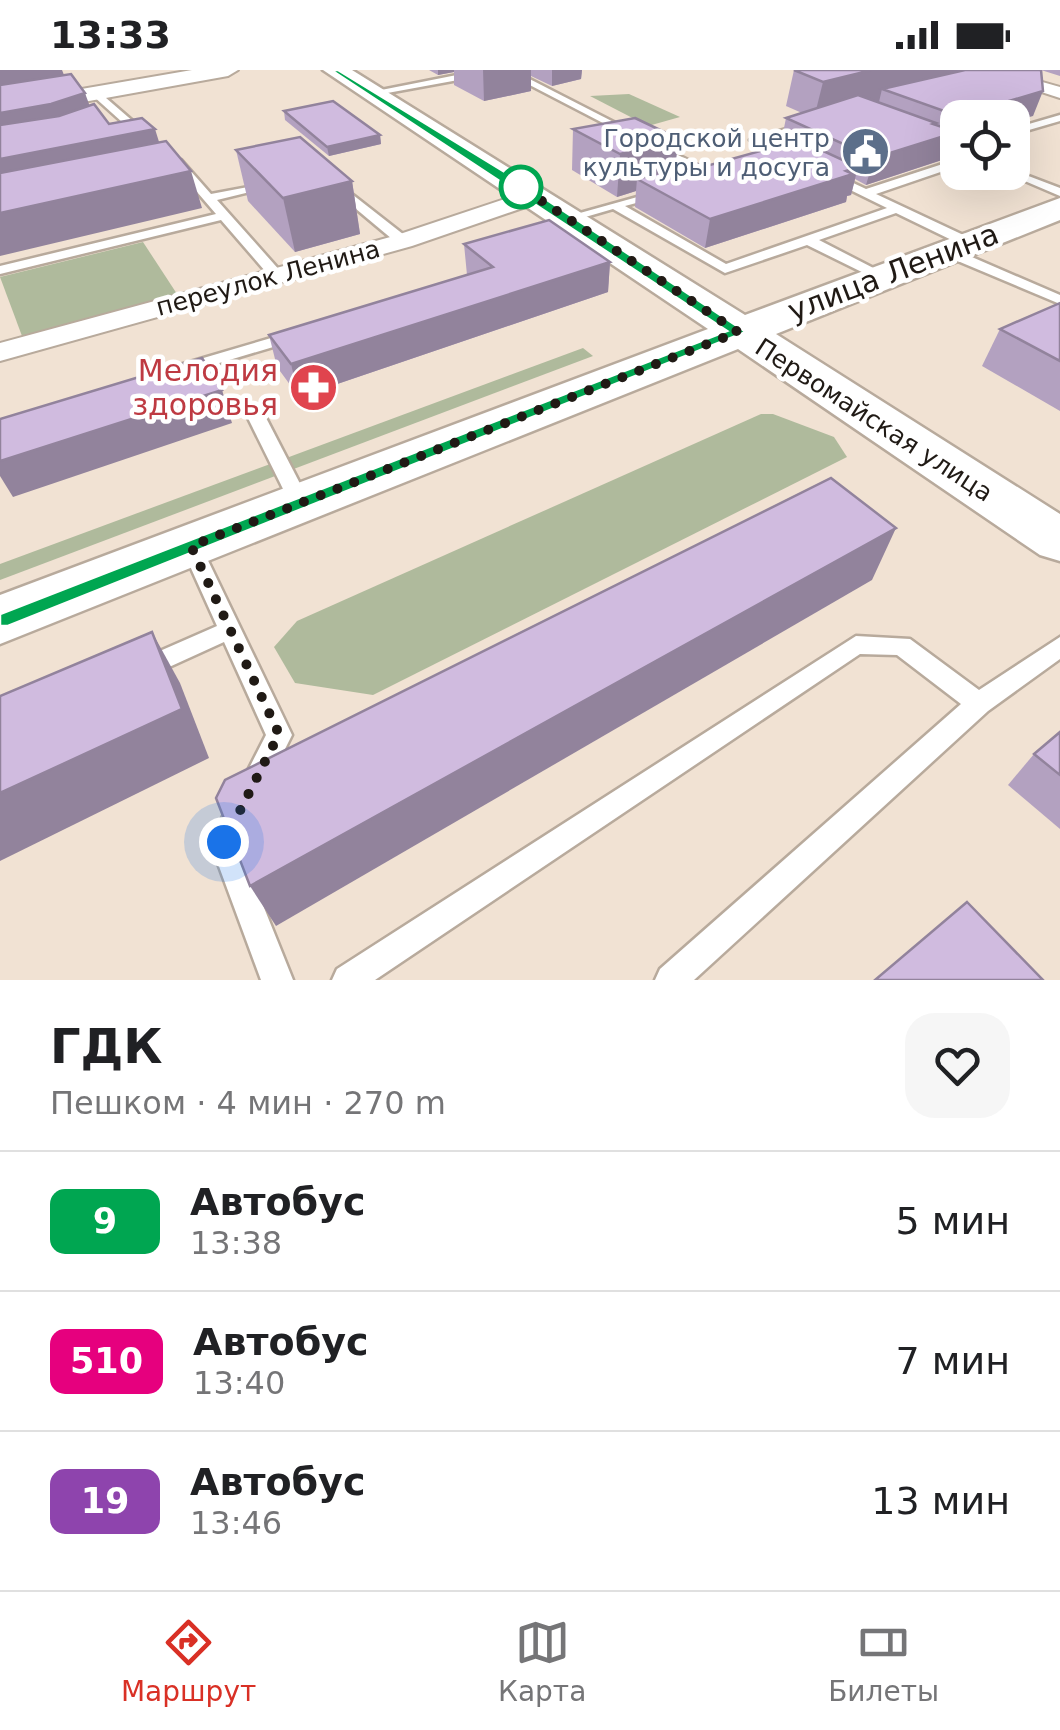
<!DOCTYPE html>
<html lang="ru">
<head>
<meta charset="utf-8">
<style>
  :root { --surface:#fff; --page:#f6f6f6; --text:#202124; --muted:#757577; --line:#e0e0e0; --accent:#d93025 }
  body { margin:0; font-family:"DejaVu Sans",sans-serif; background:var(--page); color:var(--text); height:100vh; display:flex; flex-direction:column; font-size:38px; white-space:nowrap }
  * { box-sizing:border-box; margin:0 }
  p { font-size:32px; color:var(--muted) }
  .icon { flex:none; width:55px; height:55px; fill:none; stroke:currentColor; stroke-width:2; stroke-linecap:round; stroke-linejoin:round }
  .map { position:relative; height:910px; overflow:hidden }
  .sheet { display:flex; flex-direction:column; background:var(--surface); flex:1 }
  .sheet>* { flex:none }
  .badge { padding:0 20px; border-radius:15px; font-size:35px; line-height:65px }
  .controls { position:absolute; left:940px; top:30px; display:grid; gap:20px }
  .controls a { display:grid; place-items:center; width:90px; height:90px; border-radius:20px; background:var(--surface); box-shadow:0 10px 40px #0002; font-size:50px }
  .you { position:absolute; width:50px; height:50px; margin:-25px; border:8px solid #fff; border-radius:50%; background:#1a73e8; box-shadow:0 0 0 15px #1a73e833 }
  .map>.badge { position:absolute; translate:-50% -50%; box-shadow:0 0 0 5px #fff }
  .round { display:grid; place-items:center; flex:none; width:105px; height:105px; border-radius:30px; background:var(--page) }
  .summary { display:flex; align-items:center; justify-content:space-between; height:170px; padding:0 50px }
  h1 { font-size:48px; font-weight:700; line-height:75px }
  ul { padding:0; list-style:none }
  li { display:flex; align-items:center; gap:30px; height:140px; padding:0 50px; border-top:2px solid var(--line) }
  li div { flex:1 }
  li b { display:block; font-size:38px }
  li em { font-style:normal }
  li .badge { min-width:110px; font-weight:700; text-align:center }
  .status { display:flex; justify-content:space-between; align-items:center; height:70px; padding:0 50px; background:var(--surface); direction:ltr }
  .status svg { height:28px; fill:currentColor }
  .tab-bar { display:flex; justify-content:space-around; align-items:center; height:140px; border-top:2px solid var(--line); background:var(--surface); font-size:28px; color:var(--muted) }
  .tab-bar a { display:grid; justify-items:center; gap:5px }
  .tab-bar .current { color:var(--accent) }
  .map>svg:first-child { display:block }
</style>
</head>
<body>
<div class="status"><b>13:33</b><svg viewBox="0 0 49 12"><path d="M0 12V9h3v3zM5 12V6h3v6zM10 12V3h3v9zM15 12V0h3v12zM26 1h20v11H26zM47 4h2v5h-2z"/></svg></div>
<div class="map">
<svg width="1060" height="910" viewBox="0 0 1060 910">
  <rect width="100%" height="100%" fill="#f1e2d3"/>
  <g fill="#afba9c">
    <path d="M629,24L680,47L648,56L590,26Z"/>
    <path d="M143,172L177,224L22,266L0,207Z"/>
    <path d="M583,278L593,286L0,510V494Z"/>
    <path d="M761,344H773L834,367L847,387L373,625L295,613L274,577L297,551Z"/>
  </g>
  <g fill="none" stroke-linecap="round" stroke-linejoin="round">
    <defs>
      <g id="service">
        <path d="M501,0H512L719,106L709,108Z"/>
        <path d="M477,1L480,6L371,26L366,23Z"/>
        <path d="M92,21H98L150,66V70H142L92,25Z"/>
        <path d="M1060,45V51L1012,65V59Z"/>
        <path d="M806,53L815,55L765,71L799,87V91H791L750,70Z"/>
        <path d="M958,89V96L876,124L974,170V176H964L896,143L819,170L885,204L887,207L880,211L807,175L725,203L613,139L568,152L562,148L666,119V125L625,136L726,194L887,138L826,108V104H834L866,119Z"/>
        <path d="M173,90H181L211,124L274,112V116L217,130L282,203V209H272L221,150L0,204V196L216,144L173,94Z"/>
        <path d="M1013,100L1060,118V126L1004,102H1012Z"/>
        <path d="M331,114H339L408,168V174H398L331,118Z"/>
        <path d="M941,178H951L1060,225V234L941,184Z"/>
        <path d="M295,261L303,266L300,269L179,305L171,300L173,297Z"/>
        <path d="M254,337L263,342L310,433L307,438L300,440L290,433L245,342Z"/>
        <path d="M191,469L201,476L292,665L263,723L254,726L245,723L241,714L266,665L224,572L145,608L137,605L133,598L137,591L217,556L181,476Z"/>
        <path d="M856,566L910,569L979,620L1060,567V589L988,641L694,910H655L660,899L961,634L897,585L860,584L375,910H332L337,899Z"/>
        <path d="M241,726L251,730L254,739L238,773L293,910H261L210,772L231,730Z"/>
      </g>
      <g id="minor">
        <path d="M974,0H1000L1060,17V28Z"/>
        <path d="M535,119L546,126L543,131L412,176L0,291V273L394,166Z"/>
      </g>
      <path id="tertiary" d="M192,0H238L228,6L0,47V33Z"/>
      <path id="secondary" d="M323,0H352L745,245L1060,128V150L776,264L1060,444V491L1040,485L738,279L0,574V525L708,259Z"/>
    </defs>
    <use href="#service" stroke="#b8aa9c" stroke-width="5"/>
    <use href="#minor" stroke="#b8aa9c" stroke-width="4"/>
    <use href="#tertiary" stroke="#b8aa9c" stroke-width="4"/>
    <use href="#secondary" stroke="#b8aa9c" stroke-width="5"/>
    <use href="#service" fill="#fff" fill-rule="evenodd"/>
    <use href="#minor" fill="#fff" fill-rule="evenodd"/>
    <use href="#tertiary" fill="#fff" fill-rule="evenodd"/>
    <use href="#secondary" fill="#fff" fill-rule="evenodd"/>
  </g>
  <g fill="#b3a1c0">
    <path d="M429,0H582L581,9L552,16L531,6V21L484,31L454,15V2L438,5Z"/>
    <path d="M794,0H1060V6L1041,0L1033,46L958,48V69L954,70L948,88L866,115L855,109L851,125L847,126L846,132L705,178L635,137L636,121L617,127L572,100L573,59L675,99L703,97L787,76L781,73L786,48L802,43L786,36Z"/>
    <path d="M284,41L380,65L381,74L329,86L285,50Z"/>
    <path d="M236,80L352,111L360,164L295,182L248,131Z"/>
    <path d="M464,174L610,192L608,222L299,327L277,297L269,265L467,205Z"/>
    <path d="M1060,233V341L982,296L1000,259Z"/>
    <path d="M1060,662V759L1008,715L1034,684Z"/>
  </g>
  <g fill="#92839c">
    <path d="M0,0H62L69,17L0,29Z"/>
    <path d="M438,0H454V2L438,5Z"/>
    <path d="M483,0H531V21L484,31Z"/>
    <path d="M552,0H582L581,9L552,16Z"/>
    <path d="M872,0H983L882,19L879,32L814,48L823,12Z"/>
    <path d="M1043,21L1033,46L1012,52V48H958Z"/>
    <path d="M85,23L97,56L0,80V43Z"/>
    <path d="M958,48V69L954,70L948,88L866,115L874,88L936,53L930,71L952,64Z"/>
    <path d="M155,59L166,94L0,129V89Z"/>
    <path d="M380,65L381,74L329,86L327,77Z"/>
    <path d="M679,69L673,111L637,109L636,121L617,127L620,84Z"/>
    <path d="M858,97L851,125L847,126L846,132L705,178L710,149Z"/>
    <path d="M191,101L202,138L0,186V143Z"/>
    <path d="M352,111L360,164L295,182L283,128Z"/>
    <path d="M610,192L608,222L299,327L291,294Z"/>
    <path d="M222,320L232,353L13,427L0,406V391Z"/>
    <path d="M896,458L872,510L276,856L250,816Z"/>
    <path d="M152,562L180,613L209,688L0,791V723Z"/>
  </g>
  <g fill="#d0bbdf" stroke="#92839c" stroke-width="2.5">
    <path d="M794,0H872L823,12Z"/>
    <path d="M965,0H1041L1043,21L958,46L882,19Z"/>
    <path d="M71,4L85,23L51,34L0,43V15Z"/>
    <path d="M858,25L936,53L933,54L957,62L874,88L786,48Z"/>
    <path d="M333,31L380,65L327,77L284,41Z"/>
    <path d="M94,34L109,54L142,48L155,59L0,89V55L59,46Z"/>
    <path d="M635,48L679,69L620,84L573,59Z"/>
    <path d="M300,67L352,111L283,128L236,80Z"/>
    <path d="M166,71L191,101L0,143V103Z"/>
    <path d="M806,73L858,97L846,101L853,104L710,149L637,109L696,93L703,97L764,80Z"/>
    <path d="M549,150L610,192L291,294L269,265L493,197L464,174Z"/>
    <path d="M1060,233V291L1000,259Z"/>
    <path d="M202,288L222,320L0,391V349Z"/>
    <path d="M831,408L896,458L250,816L216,728L225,710Z"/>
    <path d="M152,562L182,639L0,723V626Z"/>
    <path d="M1060,662V705L1034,684Z"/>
    <path d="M967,832L1043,910H875Z"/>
  </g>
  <path fill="#00a651" stroke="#fff" stroke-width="2.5" d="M331,0H338L508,104L746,262L8,556H0V544L727,261Z"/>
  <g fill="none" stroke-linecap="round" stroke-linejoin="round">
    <path stroke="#201a15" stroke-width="10" stroke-dasharray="0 18" d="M224,772L279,664L191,476L738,262L521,117"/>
  </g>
  <defs>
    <symbol id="civic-disc" viewBox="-11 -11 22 22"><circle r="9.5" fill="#5c6f8a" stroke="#fff"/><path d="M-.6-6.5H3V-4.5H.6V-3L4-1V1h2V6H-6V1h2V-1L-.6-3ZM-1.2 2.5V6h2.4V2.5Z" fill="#fff"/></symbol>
    <symbol id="pharmacy-disc" viewBox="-11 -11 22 22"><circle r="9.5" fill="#e0444e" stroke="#fff"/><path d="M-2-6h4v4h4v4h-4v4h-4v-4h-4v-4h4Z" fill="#fff"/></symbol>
  </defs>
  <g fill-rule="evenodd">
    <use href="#civic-disc" x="838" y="54" width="55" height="55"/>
    <use href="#pharmacy-disc" x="286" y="290" width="55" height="55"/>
  </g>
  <circle fill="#fff" stroke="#00a651" stroke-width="5" cx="521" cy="117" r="20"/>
  <g text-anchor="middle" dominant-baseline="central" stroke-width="9" stroke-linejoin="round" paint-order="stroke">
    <g font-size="25" fill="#4e5e75" stroke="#fff" text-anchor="end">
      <text x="830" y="68">Городской центр<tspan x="830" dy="29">культуры и досуга</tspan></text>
    </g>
    <g font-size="25" fill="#201a15" stroke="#fff">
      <text transform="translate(268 208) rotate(-15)">переулок Ленина</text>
      <text transform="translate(874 350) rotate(33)">Первомайская улица</text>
    </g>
    <g font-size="30" fill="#201a15" stroke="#fff">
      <text transform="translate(893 202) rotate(-21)">улица Ленина</text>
    </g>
    <g font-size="30" fill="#be3a42" stroke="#fff" text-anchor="end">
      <text x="278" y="300">Мелодия<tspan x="278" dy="34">здоровья</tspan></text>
    </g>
  </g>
</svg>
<div class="controls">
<a><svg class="icon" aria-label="locate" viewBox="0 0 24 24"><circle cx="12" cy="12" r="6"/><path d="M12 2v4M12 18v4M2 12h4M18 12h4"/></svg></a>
</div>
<div class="you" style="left:224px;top:772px"></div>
</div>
<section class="sheet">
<div class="summary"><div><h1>ГДК</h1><p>Пешком · 4 мин · 270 m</p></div><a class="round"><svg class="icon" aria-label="heart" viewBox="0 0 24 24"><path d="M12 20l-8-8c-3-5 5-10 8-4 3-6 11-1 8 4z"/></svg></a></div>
<ul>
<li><span class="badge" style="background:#00a651;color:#fff">9</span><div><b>Автобус</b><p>13:38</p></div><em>5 мин</em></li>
<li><span class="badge" style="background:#e6007e;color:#fff">510</span><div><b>Автобус</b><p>13:40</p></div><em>7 мин</em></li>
<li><span class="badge" style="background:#8e44ad;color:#fff">19</span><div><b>Автобус</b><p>13:46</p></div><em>13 мин</em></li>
</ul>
</section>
<nav class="tab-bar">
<a class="current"><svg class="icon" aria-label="directions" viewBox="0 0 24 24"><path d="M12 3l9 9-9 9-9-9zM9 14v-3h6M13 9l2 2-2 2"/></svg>Маршрут</a>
<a><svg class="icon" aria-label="map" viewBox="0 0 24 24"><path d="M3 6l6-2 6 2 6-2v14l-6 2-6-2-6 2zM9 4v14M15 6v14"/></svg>Карта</a>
<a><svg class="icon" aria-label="tickets" viewBox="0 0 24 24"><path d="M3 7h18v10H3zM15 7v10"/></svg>Билеты</a>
</nav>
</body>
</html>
